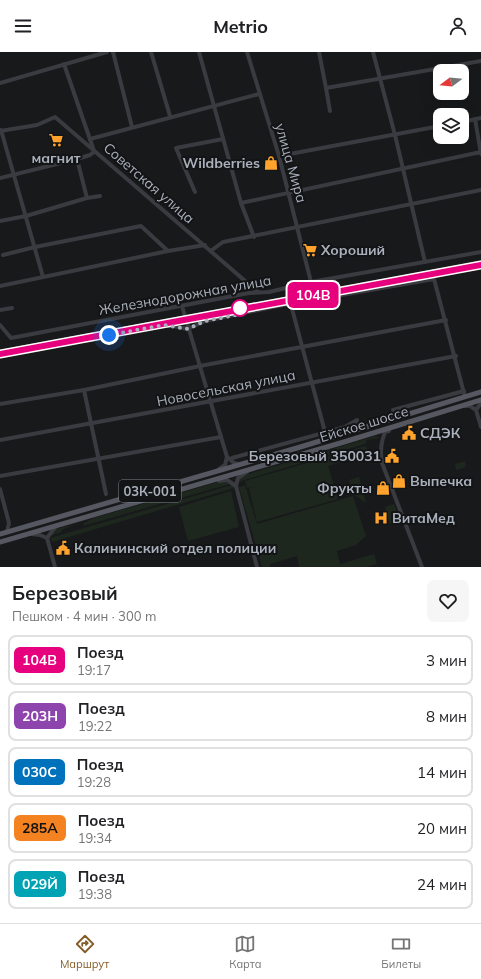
<!DOCTYPE html>
<html lang="ru">
<head>
<meta charset="utf-8">
<style>
  :root { --surface:#fff; --page:#f6f6f6; --text:#202124; --muted:#757577; --line:#e0e0e0; --accent:#845c28 }
  body { margin:0; font-family:Mulish,sans-serif; background:var(--page); color:var(--text); height:100vh; display:flex; flex-direction:column; font-size:15px; white-space:nowrap }
  * { box-sizing:border-box; margin:0 }
  p { font-size:13px; color:var(--muted) }
  .icon { flex:none; width:22px; height:22px; fill:none; stroke:currentColor; stroke-width:2; stroke-linecap:round; stroke-linejoin:round }
  .map { position:relative; height:515px; overflow:hidden }
  .details { display:flex; flex-direction:column; background:var(--surface); flex:1 }
  .details>* { flex:none }
  .badge { padding:0 8px; border-radius:6px; font-size:14px; line-height:26px }
  .needle { width:26px; rotate:254deg }
  .tools { position:absolute; left:433px; top:12px; display:grid; gap:8px }
  .tools a { display:grid; place-items:center; width:36px; height:36px; border-radius:8px; background:var(--surface); box-shadow:0 4px 16px #0002; font-size:20px }
  .you { position:absolute; width:20px; height:20px; margin:-10px; border:3px solid #fff; border-radius:50%; background:#1a73e8; box-shadow:0 0 0 6px #1a73e833 }
  .map>.badge { position:absolute; translate:-50% -50%; box-shadow:0 0 0 2px #fff }
  .round { display:grid; place-items:center; flex:none; width:42px; height:42px; border-radius:8px; background:var(--page) }
  .overview { display:flex; align-items:center; justify-content:space-between; height:68px; padding:0 12px }
  h1 { font-size:19px; font-weight:700; line-height:30px }
  ul { padding:0; list-style:none }
  li { display:flex; align-items:center; gap:12px; height:50px; margin:0 8px 6px; padding:0 4px; border:2px solid var(--line); border-radius:8px }
  li div { flex:1 }
  li b { display:block; font-size:15px }
  li em { font-style:normal }
  li .badge { min-width:44px; font-weight:700; text-align:center }
  header { display:flex; justify-content:space-between; align-items:center; height:52px; padding:0 12px; background:var(--surface); font-size:18px; font-weight:700 }
  .menu { display:flex; justify-content:space-around; align-items:center; height:56px; border-top:1px solid var(--line); background:var(--surface); font-size:11px; color:var(--muted) }
  .menu a { display:grid; justify-items:center; gap:2px }
  .menu .current { color:var(--accent) }
  .map>svg:first-child { display:block }
</style>
</head>
<body>
<header><svg class="icon" aria-label="menu" viewBox="0 0 24 24"><path d="M4 6h16M4 12h16M4 18h16"/></svg>Metrio<svg class="icon" aria-label="person" viewBox="0 0 24 24"><circle cx="12" cy="8" r="4"/><path d="M4 21q1-7 8-7t8 7"/></svg></header>
<div class="map">
<svg width="481" height="515" viewBox="0 0 481 515">
  <rect width="100%" height="100%" fill="#18191b"/>
  <g fill="#1e271e">
    <path d="M376,384L380,386L367,388L365,392L238,430L240,426L248,422Z"/>
    <path d="M365,394L371,400L328,414L338,447L257,470L249,436L260,433L247,436L245,429Z"/>
    <path d="M465,409L466,415L456,418L455,412Z"/>
    <path d="M359,425L366,451L353,442L349,428Z"/>
    <path d="M222,429L230,432L83,474L84,471L94,466Z"/>
    <path d="M232,433L234,436L52,490L50,486Z"/>
    <path d="M245,433L257,472L353,444L366,484L356,493L337,499L340,512L374,502L377,512L366,515H299L297,504L270,512V515H262L239,435Z"/>
    <path d="M231,439L239,475L188,489L179,455Z"/>
    <path d="M394,452L400,469L390,472L385,455Z"/>
    <path d="M73,473L62,478V480L50,484L55,477Z"/>
  </g>
  <g fill="none" stroke-linecap="round" stroke-linejoin="round">
    <g stroke="#393b40" stroke-width="4">
      <path d="M113,0L132,75"/>
      <path d="M151,0L170,64"/>
      <path d="M199,0L241,151L254,185"/>
      <path d="M247,0L279,104L311,230"/>
      <path d="M319,0L326,36L481,9"/>
      <path d="M373,0L395,83L425,210"/>
      <path d="M64,12L94,99"/>
      <path d="M0,31L107,0"/>
      <path d="M326,36L330,59"/>
      <path d="M475,67L481,102"/>
      <path d="M462,70L481,66"/>
      <path d="M1,78L43,225"/>
      <path d="M0,79L37,73L55,65L258,240"/>
      <path d="M90,87L259,42"/>
      <path d="M279,104L440,74"/>
      <path d="M0,126L77,107L90,103L94,100"/>
      <path d="M195,140L176,96L223,87"/>
      <path d="M87,146L100,144"/>
      <path d="M241,151L481,100"/>
      <path d="M0,169L26,164L87,146L77,107"/>
      <path d="M212,198L223,190L481,138"/>
      <path d="M3,203L35,195L141,174L168,199"/>
      <path d="M0,234L168,199L205,193"/>
      <path d="M291,253L325,380"/>
      <path d="M182,254L227,405L234,411L238,412"/>
      <path d="M0,258L12,256"/>
      <path d="M0,273L11,286L249,241L269,240L311,230L481,200"/>
      <path d="M0,304L156,274H173L188,277L205,269L278,254L434,227L465,345"/>
      <path d="M84,338L106,442"/>
      <path d="M0,352L84,338L205,313L446,268"/>
      <path d="M464,354H470L476,358L481,375"/>
      <path d="M393,358L464,339"/>
      <path d="M476,358L481,351"/>
      <path d="M389,379L385,380C381,390 380,400 382,411L422,515"/>
      <path d="M0,388L456,304"/>
      <path d="M232,406L345,375L357,368L360,378"/>
      <path d="M219,417L225,413L227,405"/>
      <path d="M248,419L238,426L236,434L257,515"/>
      <path d="M0,424L221,385"/>
      <path d="M219,429L227,428L236,434"/>
      <path d="M0,437L9,471L7,480"/>
      <path d="M32,482L40,483L47,486L55,515"/>
      <path d="M47,486L56,474"/>
    </g>
    <g stroke="#555860" stroke-width="5">
      <path d="M0,482L297,396L481,340"/>
      <path d="M0,490L344,390L481,348"/>
    </g>
    <defs>
      <path id="rail" d="M0,299L481,210"/>
    </defs>
    <use href="#rail" stroke="#4c4f56" stroke-width="2.5"/>
    <use href="#rail" stroke="#131416" stroke-width="1" stroke-dasharray="3" stroke-linecap="butt"/>
  </g>
  <g fill="none" stroke-linecap="round" stroke-linejoin="round">
    <defs>
      <path id="line" d="M0,302L481,213"/>
    </defs>
    <use href="#line" stroke="#fff" stroke-width="9"/>
    <use href="#line" stroke="#e6007e" stroke-width="6"/>
    <path stroke="#aab1bc" stroke-width="4" stroke-dasharray="0 7.2" d="M109,283L164,273L188,277L205,269L236,263L240,256"/>
  </g>
  <defs>
    <symbol id="supermarket-bare" viewBox="-9 -9 18 18"><path d="M-6-5.5h2.5l.6 2H6L4.5 2H-2.5L-4.4-4H-6ZM-1.5 3.2a1.3 1.3 0 1 0 .1 0ZM3 3.2a1.3 1.3 0 1 0 .1 0Z" fill="#ffa32d" stroke="#131416" stroke-width="2.5" paint-order="stroke"/></symbol>
    <symbol id="shop-bare" viewBox="-9 -9 18 18"><path d="M-5-2.5h2.3a2.7 3.5 0 0 1 5.4 0H5L5.5 6h-11ZM-1.5-2.5h3a1.5 2.3 0 0 0-3 0Z" fill="#ffa32d" stroke="#131416" stroke-width="2.5" paint-order="stroke"/></symbol>
    <symbol id="civic-bare" viewBox="-9 -9 18 18"><path d="M-.6-6.5H3V-4.5H.6V-3L4-1V1h2V6H-6V1h2V-1L-.6-3ZM-1.2 2.5V6h2.4V2.5Z" fill="#ffa32d" stroke="#131416" stroke-width="2.5" paint-order="stroke"/></symbol>
    <symbol id="hospital-bare" viewBox="-9 -9 18 18"><path d="M-5-5h3v3.5h4V-5h3V5h-3V1.5h-4V5h-3Z" fill="#ffa32d" stroke="#131416" stroke-width="2.5" paint-order="stroke"/></symbol>
  </defs>
  <g fill-rule="evenodd">
    <use href="#supermarket-bare" x="46" y="78" width="20" height="20"/>
    <use href="#shop-bare" x="261" y="101" width="20" height="20"/>
    <use href="#supermarket-bare" x="300" y="188" width="20" height="20"/>
    <use href="#civic-bare" x="399" y="371" width="20" height="20"/>
    <use href="#civic-bare" x="382" y="394" width="20" height="20"/>
    <use href="#shop-bare" x="389" y="419" width="20" height="20"/>
    <use href="#shop-bare" x="373" y="426" width="20" height="20"/>
    <use href="#hospital-bare" x="371" y="456" width="20" height="20"/>
    <use href="#civic-bare" x="53" y="486" width="20" height="20"/>
  </g>
  <circle fill="#fff" stroke="#e6007e" stroke-width="2" cx="240" cy="256" r="8"/>
  <g text-anchor="middle" dominant-baseline="central" stroke-width="4" stroke-linejoin="round" paint-order="stroke">
    <rect fill="#131416" stroke="#7d828a" stroke-width="1" x="119" y="428" width="62" height="22" rx="3"/>
    <g font-size="13" font-weight="bold" fill="#aab1bc">
      <text x="150" y="439">03К-001</text>
    </g>
    <g font-size="14" font-weight="bold" fill="#aab1bc" stroke="#131416" text-anchor="start">
      <text x="56" y="106" text-anchor="middle">магнит</text>
      <text x="260" y="111" text-anchor="end">Wildberries</text>
      <text x="321" y="198">Хороший</text>
      <text x="420" y="381">СДЭК</text>
      <text x="381" y="404" text-anchor="end">Березовый 350031</text>
      <text x="410" y="429">Выпечка</text>
      <text x="372" y="436" text-anchor="end">Фрукты</text>
      <text x="392" y="466">ВитаMед</text>
      <text x="74" y="496">Калининский отдел полиции</text>
    </g>
    <g font-size="14" fill="#aab1bc" stroke="#131416">
      <text transform="translate(291 111) rotate(74)">улица Мира</text>
      <text transform="translate(149 131) rotate(41)">Советская улица</text>
      <text transform="translate(185 243) rotate(-10)">Железнодорожная улица</text>
      <text transform="translate(226 336) rotate(-11)">Новосельская улица</text>
      <text transform="translate(364 372) rotate(-17)">Ейское шоссе</text>
    </g>
  </g>
</svg>
<div class="tools">
<a><svg class="needle" viewBox="-14 -14 28 28"><path d="M0-13l5 13h-10z" fill="#e53935"/><path d="M0 13l5-13h-10z" fill="#757577"/></svg></a>
<a><svg class="icon" aria-label="layers" viewBox="0 0 24 24"><path d="M12 4l9 5-9 5-9-5zM3 14l9 5 9-5"/></svg></a>
</div>
<div class="you" style="left:109px;top:283px"></div>
<b class="badge" style="left:313px;top:243px;background:#e6007e;color:#fff">104В</b>
</div>
<section class="details">
<div class="overview"><div><h1>Березовый</h1><p>Пешком · 4 мин · 300 m</p></div><a class="round"><svg class="icon" aria-label="heart" viewBox="0 0 24 24"><path d="M12 20l-8-8c-3-5 5-10 8-4 3-6 11-1 8 4z"/></svg></a></div>
<ul>
<li><span class="badge" style="background:#e6007e;color:#fff">104В</span><div><b>Поезд</b><p>19:17</p></div><em>3 мин</em></li>
<li><span class="badge" style="background:#8e44ad;color:#fff">203Н</span><div><b>Поезд</b><p>19:22</p></div><em>8 мин</em></li>
<li><span class="badge" style="background:#0072bc;color:#fff">030C</span><div><b>Поезд</b><p>19:28</p></div><em>14 мин</em></li>
<li><span class="badge" style="background:#f58220;color:#111">285А</span><div><b>Поезд</b><p>19:34</p></div><em>20 мин</em></li>
<li><span class="badge" style="background:#00a3b4;color:#fff">029Й</span><div><b>Поезд</b><p>19:38</p></div><em>24 мин</em></li>
</ul>
</section>
<nav class="menu">
<a class="current"><svg class="icon" aria-label="directions" viewBox="0 0 24 24"><path d="M12 3l9 9-9 9-9-9zM9 14v-3h6M13 9l2 2-2 2"/></svg>Маршрут</a>
<a><svg class="icon" aria-label="map" viewBox="0 0 24 24"><path d="M3 6l6-2 6 2 6-2v14l-6 2-6-2-6 2zM9 4v14M15 6v14"/></svg>Карта</a>
<a><svg class="icon" aria-label="tickets" viewBox="0 0 24 24"><path d="M3 7h18v10H3zM15 7v10"/></svg>Билеты</a>
</nav>
</body>
</html>
